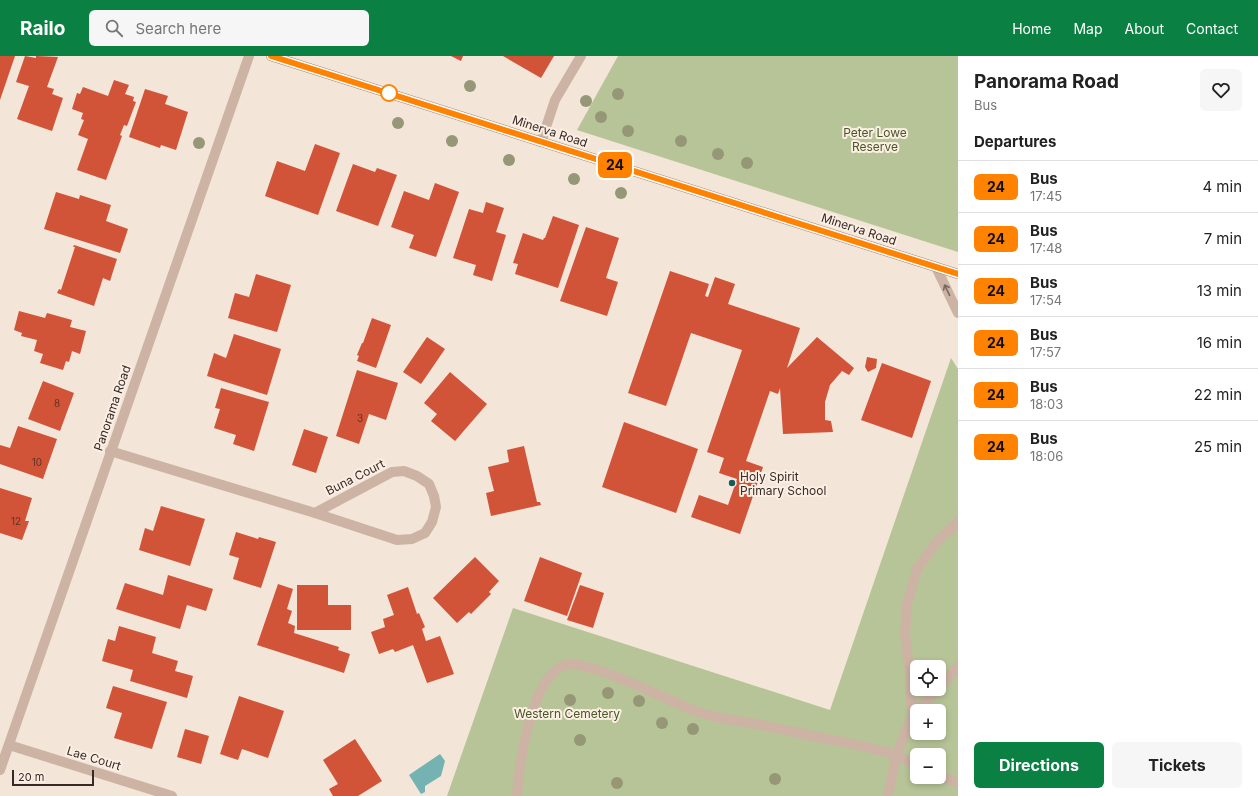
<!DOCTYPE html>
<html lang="en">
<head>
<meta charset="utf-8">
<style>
  :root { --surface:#fff; --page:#f6f6f6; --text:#222; --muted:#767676; --line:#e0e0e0; --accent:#0b8043 }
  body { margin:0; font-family:Inter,sans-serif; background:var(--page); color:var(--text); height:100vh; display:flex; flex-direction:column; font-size:15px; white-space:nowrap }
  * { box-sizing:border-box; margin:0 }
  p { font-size:13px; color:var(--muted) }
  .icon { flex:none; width:22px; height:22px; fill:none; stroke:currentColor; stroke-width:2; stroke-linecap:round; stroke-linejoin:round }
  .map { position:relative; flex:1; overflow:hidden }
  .side { display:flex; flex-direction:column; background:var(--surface); width:300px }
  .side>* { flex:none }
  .badge { padding:0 8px; border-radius:6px; font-size:14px; line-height:26px }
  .tools { position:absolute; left:910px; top:604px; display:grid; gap:8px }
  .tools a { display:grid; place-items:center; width:36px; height:36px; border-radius:6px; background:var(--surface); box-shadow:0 2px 6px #0003; font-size:20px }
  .scale { position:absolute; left:12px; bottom:10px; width:82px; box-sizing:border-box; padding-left:4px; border:2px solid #372a26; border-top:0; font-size:11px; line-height:14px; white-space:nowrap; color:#372a26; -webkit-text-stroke:3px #fbefe4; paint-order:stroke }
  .map>.badge { position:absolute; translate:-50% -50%; box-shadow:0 0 0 2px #fff }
  h2 { padding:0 16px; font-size:15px; line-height:36px }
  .round { display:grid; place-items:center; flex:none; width:42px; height:42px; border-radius:6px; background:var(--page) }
  .overview { display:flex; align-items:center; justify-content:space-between; height:68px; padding:0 16px }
  h1 { font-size:19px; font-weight:700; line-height:30px }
  .primary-button { display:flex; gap:8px; margin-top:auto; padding:8px 16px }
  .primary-button a { flex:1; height:46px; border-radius:6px; background:var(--accent); color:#fff; font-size:16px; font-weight:700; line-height:46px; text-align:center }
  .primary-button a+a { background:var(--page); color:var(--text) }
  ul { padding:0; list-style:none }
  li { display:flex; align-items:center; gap:12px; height:52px; padding:0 16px; border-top:1px solid var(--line) }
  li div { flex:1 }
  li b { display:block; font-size:15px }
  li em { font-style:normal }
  li .badge { min-width:44px; font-weight:700; text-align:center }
  header { display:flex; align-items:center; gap:24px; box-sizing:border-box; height:56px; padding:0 20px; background:var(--accent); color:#fff }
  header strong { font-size:19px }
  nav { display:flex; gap:22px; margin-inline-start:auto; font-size:14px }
  .search { width:280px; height:36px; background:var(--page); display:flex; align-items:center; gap:10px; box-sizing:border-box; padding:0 14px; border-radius:6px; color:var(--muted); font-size:15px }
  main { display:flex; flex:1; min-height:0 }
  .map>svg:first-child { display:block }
</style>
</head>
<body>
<header>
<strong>Railo</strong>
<div class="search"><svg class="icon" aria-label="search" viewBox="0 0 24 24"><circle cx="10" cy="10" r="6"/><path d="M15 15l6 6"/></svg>Search here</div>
<nav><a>Home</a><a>Map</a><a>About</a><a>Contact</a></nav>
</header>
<main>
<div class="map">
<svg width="958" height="740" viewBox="0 0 958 740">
  <rect width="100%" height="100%" fill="#f3e5d8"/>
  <g fill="#b7c497" fill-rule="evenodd">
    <path d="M618,0H958V196L577,74Z"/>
    <path d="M951,302L958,313V740H447L513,552L830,654ZM917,611H939V633H917ZM917,655H939V677H917ZM917,699H939V721H917Z"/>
  </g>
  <path fill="#74b3b2" d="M440,698L445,705L441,720L425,730V736L421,738L409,719Z"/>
  <g fill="#d15338">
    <path d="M0,0H15L0,44Z"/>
    <path d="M25,0L36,2V0L58,1L47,31L54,33L52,38L63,42L52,75L17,63L29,30L16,26Z"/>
    <path d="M451,0H463L461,5Z"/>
    <path d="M503,0H554L541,22Z"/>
    <path d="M114,24L129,29L125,38L134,41L133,45L136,46L127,70L124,69L120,79L122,80L106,124L77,114L88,83L78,79L84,64L81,63L83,57L72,53L77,37L80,38L83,31L108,40Z"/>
    <path d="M145,33L168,40L165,48L188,56L176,94L161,89L160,92L129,81Z"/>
    <path d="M315,88L340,97L318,159L265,140L277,105L305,115Z"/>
    <path d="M353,108L375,116L377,112L397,119L378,170L336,155Z"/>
    <path d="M435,127L459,136L436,201L409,192L414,179L391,171L404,135L429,144Z"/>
    <path d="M56,136L79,143L80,139L111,149L106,165L128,173L120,197L44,173Z"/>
    <path d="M486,146L504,152L496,176L506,179L492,225L473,219L476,209L453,202L469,153L483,157Z"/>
    <path d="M553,160L579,169L558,232L515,218L518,208L513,207L523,177L543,184L544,182H545Z"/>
    <path d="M586,171L619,182L606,222L618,226L607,260L560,245Z"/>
    <path d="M74,189L117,203L110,225L103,222L94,250L57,237L59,233L61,234L75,191H73Z"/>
    <path d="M670,215L709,228L705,240L708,241L715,221L735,228L728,248L800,272L787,312L817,281L854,312L849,319L842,315L830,329L825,346V364L831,365L833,376L783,378L780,332L778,338L770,335L746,405L763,411L740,478L691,461L699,439L728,449L737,423L719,417L724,402L707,396L742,294L691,277L666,350L628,337Z"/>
    <path d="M256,218L291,229L277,276L228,262L235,237L249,241Z"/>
    <path d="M19,255L45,262L47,257L72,264L70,271L86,275L80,298L72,295L69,306L66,305L63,314L40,307L43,298L34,295L37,284L21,280L22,277L14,274Z"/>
    <path d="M372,262L391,269L376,312L357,305L359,300L357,299L362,287H363Z"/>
    <path d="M234,278L281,293L267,339L207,320L214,297L226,302Z"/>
    <path d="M427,281L445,293L421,328L403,316Z"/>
    <path d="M867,301L877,303L876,312L868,316L865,311Z"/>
    <path d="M882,307L931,325L912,382L861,364Z"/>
    <path d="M357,314L398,327L386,364L369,358L359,388L336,380Z"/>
    <path d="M450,316L487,348L455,385L431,365L437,358L424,347Z"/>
    <path d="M43,325L74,337L60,375L28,363Z"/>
    <path d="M221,332L269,346L254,395L233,388L236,379L214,372L220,353L215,352Z"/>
    <path d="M624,366L698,393L676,457L602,431Z"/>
    <path d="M18,370L57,383L43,423L0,408V389L10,392Z"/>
    <path d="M304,373L328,381L316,417L292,409Z"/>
    <path d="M524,390L537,446H540L541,449L491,460L486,437L494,435L488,411L509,406L507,394Z"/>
    <path d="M0,432L32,442L25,465H29L22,484L0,477Z"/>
    <path d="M161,450L205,463L190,510L139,494L145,472L153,475Z"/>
    <path d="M236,476L258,483L259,481L276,486L261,532L233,523L239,502L229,499Z"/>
    <path d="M475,501L499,525L489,536L491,538L471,558L469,556L457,567L433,542Z"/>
    <path d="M540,501L582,517L567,560L524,545Z"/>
    <path d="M168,519L213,533L206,555L187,549L180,573L116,553L125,527L163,539Z"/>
    <path d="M278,528L293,533L287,553L292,555L288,567L295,570L294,577L339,591L338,594L350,598L344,617L257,589Z"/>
    <path d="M297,529H328V549H351V574H297Z"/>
    <path d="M580,529L604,537L593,572L567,564Z"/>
    <path d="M408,531L417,558L419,557L425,571L422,573L426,585L440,580L454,618L427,627L413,589L395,596L393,593L379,598L371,576L385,571L383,563L394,559L387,539Z"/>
    <path d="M119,570L156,581L152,597L178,605L175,615L193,620L187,642L130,625L133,614L102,605L108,583L115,585Z"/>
    <path d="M113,630L167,646L152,693L114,682L122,657L106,652Z"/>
    <path d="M239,640L284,655L268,702L242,693L238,704L220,698Z"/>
    <path d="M185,673L209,680L201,708L177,701Z"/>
    <path d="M355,683L382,725L358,740H333L329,733L338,728L323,704Z"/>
  </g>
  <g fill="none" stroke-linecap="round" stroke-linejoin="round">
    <g stroke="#ccb3a3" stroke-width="10">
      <path d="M936,211L958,257"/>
      <path d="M939,632L958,611"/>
      <path d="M912,660L938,633"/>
      <path d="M939,720L958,727"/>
      <path d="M517,740C519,708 531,621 565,609C586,602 670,645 695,655C715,662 736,665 757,668C779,673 800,677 822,682C846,687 872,691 895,699C903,702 910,706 917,710"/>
      <path d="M888,740L896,700L912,660L910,617L905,579L907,548L917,513L936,487L958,466"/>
    </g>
    <g stroke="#ccb3a3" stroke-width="10">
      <path d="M541,86L555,44L581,0"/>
      <path d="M110,395L315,457"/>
      <path d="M404,415L417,420L429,428L434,440L436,451L432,466L425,477L412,483L397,484L315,457L392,416Z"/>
      <path d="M9,689L172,740"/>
      <path d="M0,714L249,0"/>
    </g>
    <path stroke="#a08174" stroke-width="10" d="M271,0L958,218"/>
  </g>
  <g fill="#969777">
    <circle cx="470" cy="30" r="6"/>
    <circle cx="618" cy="38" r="6"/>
    <circle cx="586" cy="45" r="6"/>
    <circle cx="601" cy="61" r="6"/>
    <circle cx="398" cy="67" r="6"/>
    <circle cx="628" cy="75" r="6"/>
    <circle cx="452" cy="85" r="6"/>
    <circle cx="681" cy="85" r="6"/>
    <circle cx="199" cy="87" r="6"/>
    <circle cx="718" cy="98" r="6"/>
    <circle cx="509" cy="104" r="6"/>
    <circle cx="747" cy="107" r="6"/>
    <circle cx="574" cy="123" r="6"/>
    <circle cx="621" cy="137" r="6"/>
    <circle cx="608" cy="637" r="6"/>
    <circle cx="570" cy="644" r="6"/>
    <circle cx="639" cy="645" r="6"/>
    <circle cx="662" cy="667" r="6"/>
    <circle cx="693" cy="673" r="6"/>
    <circle cx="580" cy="684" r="6"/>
    <circle cx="775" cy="723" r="6"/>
    <circle cx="617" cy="727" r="6"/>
  </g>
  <defs><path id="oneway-shaft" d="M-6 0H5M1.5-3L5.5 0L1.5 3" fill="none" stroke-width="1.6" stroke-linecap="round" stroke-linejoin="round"/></defs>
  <use stroke="#7a685e" href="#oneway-shaft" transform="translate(947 234) rotate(-116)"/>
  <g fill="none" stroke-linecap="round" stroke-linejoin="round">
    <defs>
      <path id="line" d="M271,0L958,218"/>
    </defs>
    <use href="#line" stroke="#fff" stroke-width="9"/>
    <use href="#line" stroke="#ff8200" stroke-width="6"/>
  </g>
  <circle fill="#fff" stroke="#ff8200" stroke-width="2" cx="389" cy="37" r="8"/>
  <circle fill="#175c5c" stroke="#fbefe4" stroke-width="1.5" cx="732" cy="427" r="4"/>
  <g text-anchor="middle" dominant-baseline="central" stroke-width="4" stroke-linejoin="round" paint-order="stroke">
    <g font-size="10" fill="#5e342a">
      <text x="57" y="347">8</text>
      <text x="360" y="362">3</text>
      <text x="37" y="406">10</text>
      <text x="16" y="465">12</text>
    </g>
    <g font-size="12" fill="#372a26" stroke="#fbefe4">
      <text transform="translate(550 75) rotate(18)">Minerva Road</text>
      <text transform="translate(859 173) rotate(18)">Minerva Road</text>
      <text transform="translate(112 352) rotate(-71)">Panorama Road</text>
      <text transform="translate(355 421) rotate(-27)">Buna Court</text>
      <text transform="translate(94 702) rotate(17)">Lae Court</text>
    </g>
    <g font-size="12" fill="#495727" stroke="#fbefe4">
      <text x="875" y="76">Peter Lowe<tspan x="875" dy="14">Reserve</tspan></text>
      <text x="567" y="657">Western Cemetery</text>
    </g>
    <g font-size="12" fill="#372a26" stroke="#fbefe4" text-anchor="start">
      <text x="740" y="420">Holy Spirit<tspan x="740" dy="14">Primary School</tspan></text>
    </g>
  </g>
</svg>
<div class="tools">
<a><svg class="icon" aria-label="locate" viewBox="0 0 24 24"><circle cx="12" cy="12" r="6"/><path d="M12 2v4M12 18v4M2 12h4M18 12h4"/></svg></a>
<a>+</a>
<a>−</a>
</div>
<div class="scale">20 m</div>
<b class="badge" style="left:615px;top:109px;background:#ff8200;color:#111">24</b>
</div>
<section class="side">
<div class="overview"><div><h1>Panorama Road</h1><p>Bus</p></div><a class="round"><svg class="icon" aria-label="heart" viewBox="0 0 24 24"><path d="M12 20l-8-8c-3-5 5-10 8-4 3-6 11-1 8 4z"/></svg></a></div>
<h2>Departures</h2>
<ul>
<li><span class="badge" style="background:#ff8200;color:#111">24</span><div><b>Bus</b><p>17:45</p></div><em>4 min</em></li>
<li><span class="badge" style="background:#ff8200;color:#111">24</span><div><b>Bus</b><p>17:48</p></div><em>7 min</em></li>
<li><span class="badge" style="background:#ff8200;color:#111">24</span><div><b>Bus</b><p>17:54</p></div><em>13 min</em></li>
<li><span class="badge" style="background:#ff8200;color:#111">24</span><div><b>Bus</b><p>17:57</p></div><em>16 min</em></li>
<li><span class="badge" style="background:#ff8200;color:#111">24</span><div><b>Bus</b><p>18:03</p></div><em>22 min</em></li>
<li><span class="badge" style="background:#ff8200;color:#111">24</span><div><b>Bus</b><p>18:06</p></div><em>25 min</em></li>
</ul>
<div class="primary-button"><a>Directions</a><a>Tickets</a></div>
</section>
</main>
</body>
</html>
